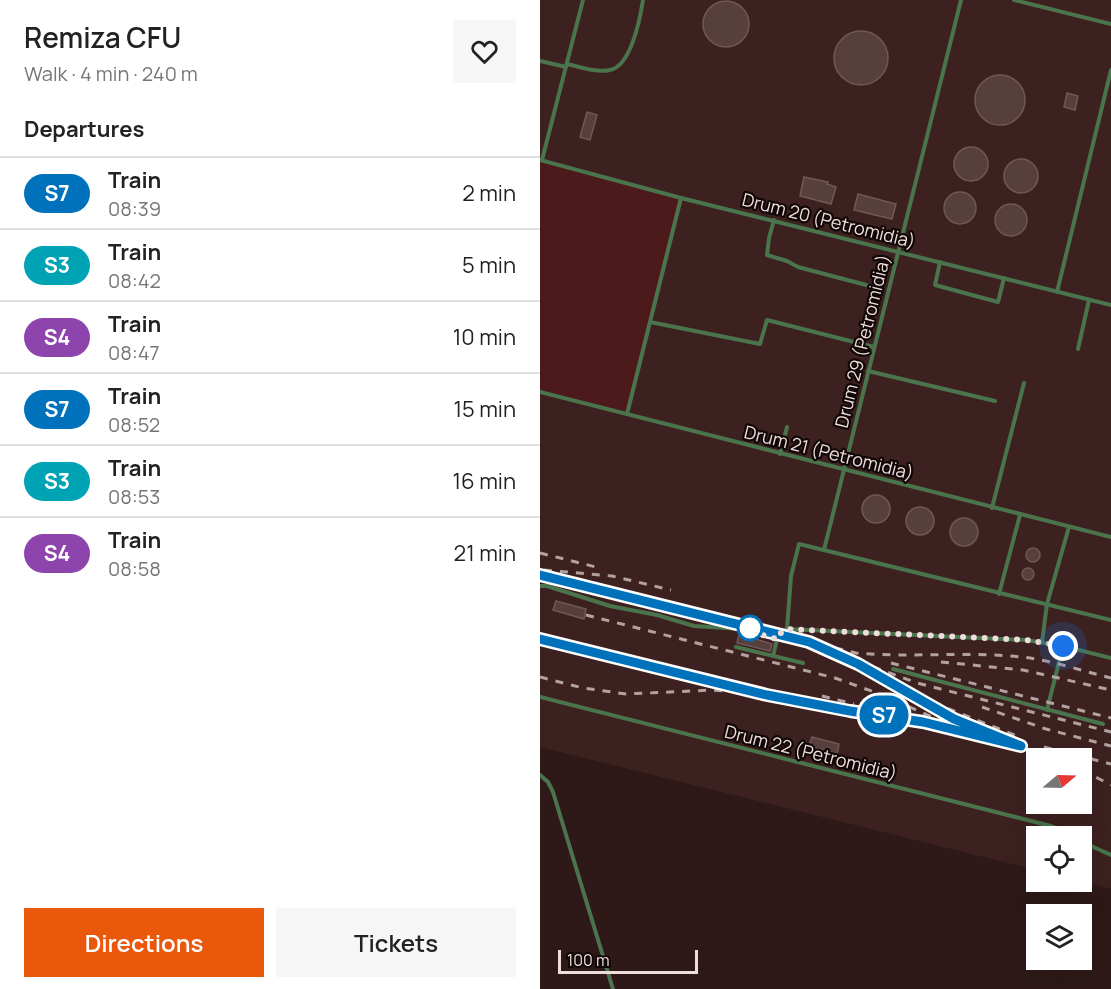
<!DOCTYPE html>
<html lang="en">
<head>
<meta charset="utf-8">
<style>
  :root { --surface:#fff; --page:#f6f6f6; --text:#222; --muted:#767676; --line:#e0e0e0; --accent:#ea580c }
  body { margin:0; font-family:Manrope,sans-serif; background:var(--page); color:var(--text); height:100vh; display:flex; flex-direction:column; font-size:22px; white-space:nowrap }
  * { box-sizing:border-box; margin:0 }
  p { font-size:20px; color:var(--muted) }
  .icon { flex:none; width:33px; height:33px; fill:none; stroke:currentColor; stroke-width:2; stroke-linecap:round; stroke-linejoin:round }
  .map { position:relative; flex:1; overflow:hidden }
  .panel { display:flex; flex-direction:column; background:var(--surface); width:540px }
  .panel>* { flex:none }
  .badge { padding:0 12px; border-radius:20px; font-size:21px; line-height:39px }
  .needle { width:39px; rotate:71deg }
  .buttons { position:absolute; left:486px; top:748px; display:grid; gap:12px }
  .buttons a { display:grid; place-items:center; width:66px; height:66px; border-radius:0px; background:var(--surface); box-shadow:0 6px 24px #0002; font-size:30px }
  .scale { position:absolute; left:18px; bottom:15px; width:140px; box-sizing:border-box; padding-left:6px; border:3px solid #eddedc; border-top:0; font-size:16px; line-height:21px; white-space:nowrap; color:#eddedc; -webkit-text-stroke:4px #100706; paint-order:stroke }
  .you { position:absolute; width:30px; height:30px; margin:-15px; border:4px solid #fff; border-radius:50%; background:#1a73e8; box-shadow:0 0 0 9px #1a73e833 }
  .map>.badge { position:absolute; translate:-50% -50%; box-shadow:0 0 0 3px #fff }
  h2 { padding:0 24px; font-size:22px; line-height:54px }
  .round { display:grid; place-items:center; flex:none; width:63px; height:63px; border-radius:0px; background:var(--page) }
  .head { display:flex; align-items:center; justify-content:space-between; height:102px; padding:0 24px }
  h1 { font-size:28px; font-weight:600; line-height:45px }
  .action { display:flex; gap:12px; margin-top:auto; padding:12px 24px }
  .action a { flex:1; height:69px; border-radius:0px; background:var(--accent); color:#fff; font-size:24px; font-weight:600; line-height:69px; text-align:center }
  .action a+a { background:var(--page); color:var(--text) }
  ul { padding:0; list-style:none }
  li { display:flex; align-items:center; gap:18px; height:72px; padding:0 24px; border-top:2px solid var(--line) }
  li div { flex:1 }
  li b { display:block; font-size:22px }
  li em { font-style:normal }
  li .badge { min-width:66px; font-weight:700; text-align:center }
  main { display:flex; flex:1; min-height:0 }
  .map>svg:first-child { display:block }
</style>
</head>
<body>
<main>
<section class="panel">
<div class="head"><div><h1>Remiza CFU</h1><p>Walk · 4 min · 240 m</p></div><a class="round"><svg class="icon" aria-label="heart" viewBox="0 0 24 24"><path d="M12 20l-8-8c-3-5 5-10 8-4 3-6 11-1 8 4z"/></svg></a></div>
<h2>Departures</h2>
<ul>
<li><span class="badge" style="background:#0072bc;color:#fff">S7</span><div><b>Train</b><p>08:39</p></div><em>2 min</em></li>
<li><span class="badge" style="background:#00a3b4;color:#fff">S3</span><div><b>Train</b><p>08:42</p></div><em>5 min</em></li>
<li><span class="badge" style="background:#8e44ad;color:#fff">S4</span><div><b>Train</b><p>08:47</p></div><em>10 min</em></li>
<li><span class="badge" style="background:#0072bc;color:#fff">S7</span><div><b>Train</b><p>08:52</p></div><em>15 min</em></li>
<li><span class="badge" style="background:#00a3b4;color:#fff">S3</span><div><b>Train</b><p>08:53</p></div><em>16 min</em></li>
<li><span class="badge" style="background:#8e44ad;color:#fff">S4</span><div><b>Train</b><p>08:58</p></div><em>21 min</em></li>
</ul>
<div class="action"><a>Directions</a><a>Tickets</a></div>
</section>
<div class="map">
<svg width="571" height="989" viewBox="0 0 571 989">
  <rect width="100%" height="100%" fill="#2e1918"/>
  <path fill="#3d2120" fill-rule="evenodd" d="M0,0H571V889L542,881V837H496V870L0,747ZM496,759H542V804H496Z"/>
  <path fill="#4d1a1b" d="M0,162L141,198L87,414L0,392Z"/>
  <g fill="#573f3d" stroke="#715856" stroke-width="1.5">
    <circle cx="186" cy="24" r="23"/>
    <circle cx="321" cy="58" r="27"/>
    <circle cx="460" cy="100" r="25"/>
    <path d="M527,93L538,96L535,110L524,107Z"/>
    <path d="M47,112L57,115L50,140L40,137Z"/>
    <circle cx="431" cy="164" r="17"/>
    <circle cx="481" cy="176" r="17"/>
    <path d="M264,177L288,182L287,184L296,187L291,204L260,196Z"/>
    <circle cx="420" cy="208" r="16"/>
    <path d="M318,194L356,204L352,219L314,210Z"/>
    <circle cx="471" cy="220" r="16"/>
    <circle cx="336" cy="509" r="14"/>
    <circle cx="380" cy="521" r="14"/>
    <circle cx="424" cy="532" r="14"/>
    <circle cx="493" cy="555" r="7"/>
    <circle cx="488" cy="574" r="6"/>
    <path d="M16,601L46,609L44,619L13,610Z"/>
    <path d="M199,634L232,644L230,651L197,643Z"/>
    <path d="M272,737L299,744L297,754L269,746Z"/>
  </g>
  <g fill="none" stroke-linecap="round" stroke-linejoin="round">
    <g stroke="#4a744c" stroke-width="4">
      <path d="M474,0L571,24"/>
      <path d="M0,61L26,67"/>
      <path d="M27,64C40,67 57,73 70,70C91,66 100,19 103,0"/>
      <path d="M0,160L141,198L571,305"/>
      <path d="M2,160L43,0"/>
      <path d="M234,220L229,238L227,255L247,261L258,267L330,286"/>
      <path d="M400,262L395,285L458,302L464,278"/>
      <path d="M517,292L571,70"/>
      <path d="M110,322L220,344L227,320L334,347"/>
      <path d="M538,349L549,300"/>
      <path d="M328,371L455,401"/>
      <path d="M0,392L571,537"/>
      <path d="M87,414L141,198"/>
      <path d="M240,454L247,427"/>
      <path d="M452,508L484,383"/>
      <path d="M284,550L421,0"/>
      <path d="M0,586H7L70,606L117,615L154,626L201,629L237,639"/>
      <path d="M459,594L480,515"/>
      <path d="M247,629L486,640L523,646L571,658"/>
      <path d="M502,642L507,604L529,527"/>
      <path d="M196,647L263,663"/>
      <path d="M233,656L238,635L247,629L251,576L259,544L571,620"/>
      <path d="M353,669L563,724"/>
      <path d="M0,697L511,826L535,837"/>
      <path d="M507,710L523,646"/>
      <path d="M0,775L8,782L13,792L73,989"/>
      <path d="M542,842L571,855"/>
    </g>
    <g stroke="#b2a2a0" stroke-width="3" stroke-dasharray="8 8" stroke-linecap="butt">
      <path d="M0,553L56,567"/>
      <path d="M4,570L72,576L131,590"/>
      <path d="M0,575L316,653C371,658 426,651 481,657C511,660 542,671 571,678"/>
      <path d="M46,615L295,678L337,693L427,732L481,746L516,759"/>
      <path d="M0,639L227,695L395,724"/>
      <path d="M303,656L377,683L571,732"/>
      <path d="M401,662L483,670L571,690"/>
      <path d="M351,663L571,718"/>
      <path d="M0,677L43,688L86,694L172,690L184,691"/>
      <path d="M350,681L409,709L482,738"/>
      <path d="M282,696L314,704"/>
      <path d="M442,707L506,729L571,746"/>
      <path d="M504,747L571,764"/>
      <path d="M542,770L571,785"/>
    </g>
  </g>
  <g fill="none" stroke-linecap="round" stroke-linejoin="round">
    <defs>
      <path id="line" d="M0,575L269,642L318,664L414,719L481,746L383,722L310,711L227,695L0,639"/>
    </defs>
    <use href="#line" stroke="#fff" stroke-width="14"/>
    <use href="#line" stroke="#0072bc" stroke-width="9"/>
    <path stroke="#eddedc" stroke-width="6" stroke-dasharray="0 10.8" d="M210,628L201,629L237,639L238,635L247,629L486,640L523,646"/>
  </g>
  <circle fill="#fff" stroke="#0072bc" stroke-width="3" cx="210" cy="628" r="12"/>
  <g text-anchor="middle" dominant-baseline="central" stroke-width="4.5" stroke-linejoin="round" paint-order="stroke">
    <g font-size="18" fill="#eddedc" stroke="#100706">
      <text transform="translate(289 220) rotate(14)">Drum 20 (Petromidia)</text>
      <text transform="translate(322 341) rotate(-76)">Drum 29 (Petromidia)</text>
      <text transform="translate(289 452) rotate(14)">Drum 21 (Petromidia)</text>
      <text transform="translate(271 752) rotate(14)">Drum 22 (Petromidia)</text>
    </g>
  </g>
</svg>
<div class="buttons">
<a><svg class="needle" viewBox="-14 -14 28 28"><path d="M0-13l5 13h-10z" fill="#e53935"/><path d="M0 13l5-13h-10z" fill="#767676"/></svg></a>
<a><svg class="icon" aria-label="locate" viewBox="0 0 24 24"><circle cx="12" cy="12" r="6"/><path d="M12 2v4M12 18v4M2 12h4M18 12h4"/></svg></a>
<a><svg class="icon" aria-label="layers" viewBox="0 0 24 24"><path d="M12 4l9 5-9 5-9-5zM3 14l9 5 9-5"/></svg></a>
</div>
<div class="scale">100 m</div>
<div class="you" style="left:523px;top:646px"></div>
<b class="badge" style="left:344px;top:715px;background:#0072bc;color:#fff">S7</b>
</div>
</main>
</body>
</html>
